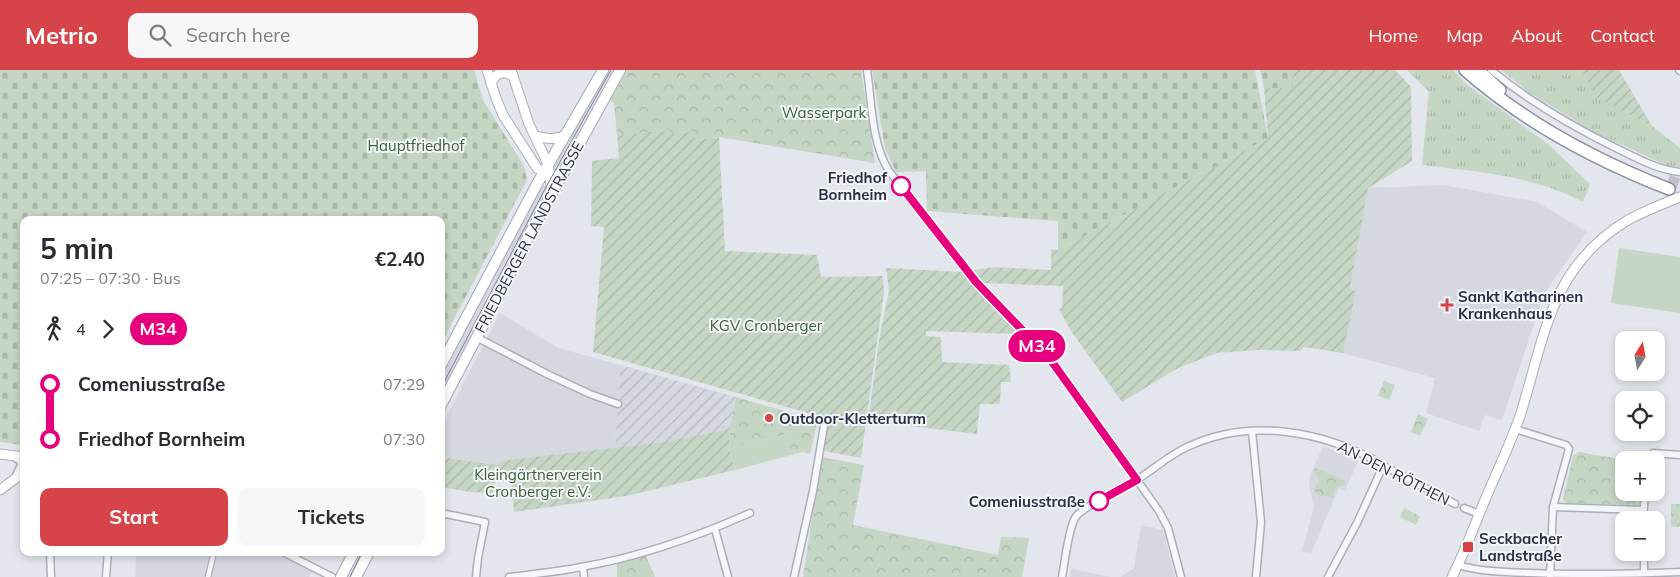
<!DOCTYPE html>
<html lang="en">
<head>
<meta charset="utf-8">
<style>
  :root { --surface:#fff; --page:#f7f7f7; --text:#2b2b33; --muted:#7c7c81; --accent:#d64348 }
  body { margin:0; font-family:Mulish,sans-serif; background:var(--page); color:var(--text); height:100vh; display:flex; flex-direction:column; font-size:19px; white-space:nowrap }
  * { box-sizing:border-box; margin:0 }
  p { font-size:16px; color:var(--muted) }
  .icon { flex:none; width:28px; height:28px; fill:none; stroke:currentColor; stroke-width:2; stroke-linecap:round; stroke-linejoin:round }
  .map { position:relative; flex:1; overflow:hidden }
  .drawer { position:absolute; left:20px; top:146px; width:425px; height:340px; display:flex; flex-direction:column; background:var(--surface); border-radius:10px; box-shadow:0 2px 8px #0003 }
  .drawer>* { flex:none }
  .badge { padding:0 10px; border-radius:16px; font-size:18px; line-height:32px }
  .needle { width:32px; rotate:11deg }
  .fabs { position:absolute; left:1615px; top:261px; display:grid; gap:10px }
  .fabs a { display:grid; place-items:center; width:50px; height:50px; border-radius:10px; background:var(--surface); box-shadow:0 2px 8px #0003; font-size:25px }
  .map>.badge { position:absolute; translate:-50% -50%; box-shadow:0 0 0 2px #fff }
  .legs { display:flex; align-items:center; gap:8px; height:55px; padding:0 20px; font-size:16px }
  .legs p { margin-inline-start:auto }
  .overview { display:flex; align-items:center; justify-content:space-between; height:85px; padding:0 20px }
  h1 { font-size:28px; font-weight:700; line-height:38px }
  .action { display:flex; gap:10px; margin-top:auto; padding:10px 20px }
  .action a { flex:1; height:58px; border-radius:10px; background:var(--accent); color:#fff; font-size:20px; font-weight:700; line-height:58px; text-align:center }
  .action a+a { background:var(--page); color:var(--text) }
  ul { padding:0 20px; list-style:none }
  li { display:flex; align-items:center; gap:18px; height:55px; font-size:19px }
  li i { display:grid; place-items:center; width:8px; height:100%; margin:0 6px; background:currentColor }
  li i::after { content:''; width:12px; height:12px; margin:-6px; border:4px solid; border-radius:50%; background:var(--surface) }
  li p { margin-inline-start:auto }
  li:first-child i { background:linear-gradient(#0000 50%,currentColor 0) }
  li:last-child i { background:linear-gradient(currentColor 50%,#0000 0) }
  header { display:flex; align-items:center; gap:30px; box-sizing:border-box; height:70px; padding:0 25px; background:var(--accent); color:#fff }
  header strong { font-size:24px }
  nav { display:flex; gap:28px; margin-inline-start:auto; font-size:18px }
  .search { width:350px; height:45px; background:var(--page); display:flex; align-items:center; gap:12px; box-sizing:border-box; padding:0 18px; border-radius:10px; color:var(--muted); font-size:19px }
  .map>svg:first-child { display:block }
</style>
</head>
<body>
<header>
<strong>Metrio</strong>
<div class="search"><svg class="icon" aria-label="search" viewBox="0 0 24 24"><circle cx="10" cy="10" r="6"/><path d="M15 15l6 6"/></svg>Search here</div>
<nav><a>Home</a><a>Map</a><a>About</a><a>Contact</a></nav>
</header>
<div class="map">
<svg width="1680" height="507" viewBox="0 0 1680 507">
  <defs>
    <pattern id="industrial-furrows" width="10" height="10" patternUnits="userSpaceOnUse" patternTransform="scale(1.25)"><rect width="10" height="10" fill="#d5d8e1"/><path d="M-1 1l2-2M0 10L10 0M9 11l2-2" fill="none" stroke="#b7bac2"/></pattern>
    <pattern id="grass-tufts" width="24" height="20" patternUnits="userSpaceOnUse" patternTransform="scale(1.25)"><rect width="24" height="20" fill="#c6d6c4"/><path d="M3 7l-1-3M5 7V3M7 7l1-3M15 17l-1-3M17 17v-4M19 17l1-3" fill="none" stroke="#aab8aa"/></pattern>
    <pattern id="forest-crowns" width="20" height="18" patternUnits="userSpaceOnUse" patternTransform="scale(1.25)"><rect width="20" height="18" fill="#c6d6c4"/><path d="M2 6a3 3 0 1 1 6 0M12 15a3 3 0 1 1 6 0" fill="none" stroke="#aab8aa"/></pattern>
    <pattern id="cemetery-stones" width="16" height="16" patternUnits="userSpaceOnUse" patternTransform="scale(1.25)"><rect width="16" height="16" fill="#c6d6c4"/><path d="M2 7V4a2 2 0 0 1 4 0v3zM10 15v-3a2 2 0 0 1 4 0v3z" fill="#aab8aa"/></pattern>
    <pattern id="garden-furrows" width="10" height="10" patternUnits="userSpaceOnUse" patternTransform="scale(1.25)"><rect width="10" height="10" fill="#c6d6c4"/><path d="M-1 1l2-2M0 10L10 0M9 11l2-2" fill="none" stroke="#aab8aa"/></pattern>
  </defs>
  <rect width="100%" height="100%" fill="#e3e6ec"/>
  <g fill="#d5d8e1">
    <path d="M605,0H613L594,31L557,101H555L553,96Z"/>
    <path d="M542,115L547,118L545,122L441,322V307Z"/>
    <path d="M1444,115L1537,132L1587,162L1544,224L1502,350L1485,345L1479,361L1426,343L1435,308L1343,283L1356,221L1350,220L1368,118Z"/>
    <path d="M500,243L558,278L620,295L615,378L501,391L500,395L447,388L441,385V357Z"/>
    <path d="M1323,376L1358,391L1345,421L1339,418L1311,483L1302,481L1314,437L1309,417L1310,405Z"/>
    <path d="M1141,455L1163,460L1175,507H1121L1134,498Z"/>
    <path d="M136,482L276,483L312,502L309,507H135Z"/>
    <path d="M1071,499L1111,507H1070Z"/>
  </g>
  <path fill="url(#industrial-furrows)" d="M620,295L736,327L730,359L657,373L615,378Z"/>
  <g fill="url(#grass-tufts)">
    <path d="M1407,0H1453L1466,14L1548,74L1590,114L1583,132C1532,105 1478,102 1422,95L1429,22Z"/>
    <path d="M1501,0H1581L1597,27L1652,56L1680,78V97L1668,96L1594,62L1530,23Z"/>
  </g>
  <g fill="url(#forest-crowns)">
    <path d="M627,0H861L875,93L719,67L695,70L693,61L670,64V60L617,65L614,33L610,31Z"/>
    <path d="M1384,311L1395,315L1389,330L1378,326Z"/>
    <path d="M736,327L813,349L817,353L810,384L803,382L791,385L786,364L729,379L730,359Z"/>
    <path d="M1418,344L1428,349L1420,366L1411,362Z"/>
    <path d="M1579,382L1626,390H1624V422L1642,423L1640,435L1566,433L1563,429L1573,386Z"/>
    <path d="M821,387L864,395L853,455L998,485L1001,467L1029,468L1022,507H803Z"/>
    <path d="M1316,398L1346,411V414L1335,418L1333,427L1320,426L1314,420L1319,410L1314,401Z"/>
    <rect x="1671" y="434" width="9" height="23"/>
    <path d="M1404,438L1420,446L1416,455L1400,447Z"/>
    <path d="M644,482L655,507H617V489Z"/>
  </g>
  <g fill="url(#cemetery-stones)">
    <path d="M0,0H474L483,30L524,96L527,110L441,274V150H24V375L0,372Z"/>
    <path d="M872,0H1255L1268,68L1058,180V151L927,141L926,101L896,102L885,78Z"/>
    <path d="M1260,0H1293V18H1264Z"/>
  </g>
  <g fill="url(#garden-furrows)">
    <path d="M1293,0H1395L1411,17L1412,91L1368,118L1350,219L1356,221L1343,283L1304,277L1300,281L1257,280L1217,283L1178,298L1122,332L1071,261L1059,239L1062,238L1063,216L984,213L974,200L995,197L1051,200V179L1058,180L1268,68L1264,18H1293Z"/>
    <path d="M1581,0H1619L1652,56L1596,27Z"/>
    <path d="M670,60V64L694,61L695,70L719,67L725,181L817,185L821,207L883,206L884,222L861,388L824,381L829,349L593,282L604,157L591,156L592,91L619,88L617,65Z"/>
    <path d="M886,198L963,202L989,233L1021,264L926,261V266L941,267L942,292L1009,295L1011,312H1001L1000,334H980L977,364L868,351L880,264L889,221Z"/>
    <path d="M730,359L729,379L735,400L626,426L514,442L511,412H495L493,423L470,422L441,417V398L447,388L499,395L500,391L657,373Z"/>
  </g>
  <g fill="#c6d6c4">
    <path d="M1619,178L1680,187V243L1611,233Z"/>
    <path d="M786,364L791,385L735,400L729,379Z"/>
  </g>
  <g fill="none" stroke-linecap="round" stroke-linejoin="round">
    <path stroke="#bec2cb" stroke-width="11" stroke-dasharray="11 5.5" stroke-linecap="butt" d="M1668,110L1680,114"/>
    <defs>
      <path id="pedestrian" d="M208,507L214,482"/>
      <g id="minor">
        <path d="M867,0C872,33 871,72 889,101L976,212L1049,289L1137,410L1159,441L1168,458L1181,507"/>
        <path d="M1491,0C1531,33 1575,58 1622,81C1641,90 1659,100 1680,102"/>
        <path d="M1679,0L1680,1"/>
        <path d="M476,267L547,304L590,324L618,334"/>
        <path d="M1515,359L1566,375L1569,379L1553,437L1550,507"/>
        <path d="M1252,361L1261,452L1256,507"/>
        <path d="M12,386L20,391L21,395L16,405"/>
        <path d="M1648,390L1653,383L1680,385"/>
        <path d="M1382,398L1386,397L1455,434"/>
        <path d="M1553,437L1643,440"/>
        <path d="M1464,438L1479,444"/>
        <path d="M441,443L485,452L478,488L476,507"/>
        <path d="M1643,450L1645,422"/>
        <path d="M715,459L728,507"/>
        <path d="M50,482L51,507"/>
        <path d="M283,482L332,507"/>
        <path d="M1644,482V503"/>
        <path d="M1458,495C1481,502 1506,502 1530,503C1580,505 1630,504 1680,502"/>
        <path d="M583,497L584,507"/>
        <path d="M106,507L108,482"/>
        <path d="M509,507C533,504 557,502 581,497C640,487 696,467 750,443"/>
        <path d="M794,507L813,421L825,350"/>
        <path d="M1062,507C1065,491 1068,461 1075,448C1081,437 1118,421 1130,414C1150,403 1167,386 1187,377C1250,347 1322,361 1380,393L1382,398"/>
        <path d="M1328,507L1358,451L1382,398"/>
      </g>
      <g id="secondary">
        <path d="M487,0L496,28L503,45L537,98L549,106L561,104"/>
        <path d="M511,0L529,54L548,94L552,122"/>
        <path d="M491,14C496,2 503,0 513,6"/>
        <path d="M535,66C545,68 555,71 565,65"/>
        <path d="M0,384L24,387"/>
        <path d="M0,420L24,402"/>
        <path d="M1452,507C1465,482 1474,456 1485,430C1497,401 1511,373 1521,343C1545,265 1551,196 1628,150C1645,141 1662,134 1680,127"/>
      </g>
      <g id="primary">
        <path d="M441,295L537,114L603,0"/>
        <path d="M441,335L509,206L523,176L620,0"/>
        <path d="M341,507L354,482"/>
        <path d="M356,507L369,482"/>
      </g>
      <g id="motorway">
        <path d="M1465,0C1525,53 1595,90 1669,119"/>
        <path d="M1478,0L1500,20"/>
      </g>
    </defs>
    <use href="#pedestrian" stroke="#acafba" stroke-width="7"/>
    <use href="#minor" stroke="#acafba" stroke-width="9"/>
    <use href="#secondary" stroke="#acafba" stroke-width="11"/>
    <use href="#primary" stroke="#a2a8b8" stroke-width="12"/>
    <use href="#motorway" stroke="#8a91a3" stroke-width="14"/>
    <use href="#pedestrian" stroke="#f6f7fa" stroke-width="4.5"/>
    <use href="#minor" stroke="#f6f7fa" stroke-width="6"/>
    <use href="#secondary" stroke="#fff" stroke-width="9"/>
    <use href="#primary" stroke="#fff" stroke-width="10"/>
    <use href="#motorway" stroke="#fff" stroke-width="11"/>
    <g stroke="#7c8396" stroke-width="1">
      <path d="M441,318L545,119L611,0"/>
      <path d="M350,507L362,482"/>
    </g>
  </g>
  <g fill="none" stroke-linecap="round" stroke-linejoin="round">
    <defs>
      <path id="line-1" d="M901,116L976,212L1050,289L1137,410L1099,431"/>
    </defs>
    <use href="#line-1" stroke="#fff" stroke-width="11"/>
    <use href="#line-1" stroke="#e6007e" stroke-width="8"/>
  </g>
  <g fill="#fff" stroke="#e6007e" stroke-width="2.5">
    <circle cx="901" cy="116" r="9"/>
    <circle cx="1099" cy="431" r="9"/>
  </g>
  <g fill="#d64348" stroke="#f3f5f9" stroke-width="2">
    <path d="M1444.5 227.5h5v5h5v5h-5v5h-5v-5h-5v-5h5z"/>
    <circle cx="769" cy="348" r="5"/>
    <rect x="1462" y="471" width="12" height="12" rx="2.5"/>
  </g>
  <g text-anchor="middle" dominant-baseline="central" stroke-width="4" stroke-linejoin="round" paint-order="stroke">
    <g font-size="15" fill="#396236" stroke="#f3f5f9">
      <text x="824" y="42">Wasserpark</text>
      <text x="416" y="75">Hauptfriedhof</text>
      <text x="766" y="255">KGV Cronberger</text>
      <text x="538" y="404">Kleingärtnerverein<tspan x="538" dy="17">Cronberger e.V.</tspan></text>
    </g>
    <g font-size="15" font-weight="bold" fill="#2a3045" stroke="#f3f5f9" text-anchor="end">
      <text x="887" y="107">Friedhof<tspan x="887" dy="17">Bornheim</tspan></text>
      <text x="1085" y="431">Comeniusstraße</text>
    </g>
    <g font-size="15" fill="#2a3045" stroke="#f3f5f9">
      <text transform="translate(529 167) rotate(-62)">FRIEDBERGER LANDSTRASSE</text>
      <text transform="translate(1394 403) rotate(27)">AN DEN RÖTHEN</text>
    </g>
    <g font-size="15" font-weight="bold" fill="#2a3045" stroke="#f3f5f9" text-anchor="start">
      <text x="1458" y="226">Sankt Katharinen<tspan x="1458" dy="17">Krankenhaus</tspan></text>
      <text x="779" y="348">Outdoor-Kletterturm</text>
      <text x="1479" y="468">Seckbacher<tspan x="1479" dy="17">Landstraße</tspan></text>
    </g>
  </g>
</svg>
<div class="fabs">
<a><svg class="needle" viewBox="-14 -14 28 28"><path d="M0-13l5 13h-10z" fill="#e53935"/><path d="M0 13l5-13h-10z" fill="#7c7c81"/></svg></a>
<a><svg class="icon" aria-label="locate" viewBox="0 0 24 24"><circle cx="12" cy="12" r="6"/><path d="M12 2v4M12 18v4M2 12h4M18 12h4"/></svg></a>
<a>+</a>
<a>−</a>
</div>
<b class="badge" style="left:1037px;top:276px;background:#e6007e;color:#fff">M34</b>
<section class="drawer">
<div class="overview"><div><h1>5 min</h1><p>07:25 – 07:30 · Bus</p></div><b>€2.40</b></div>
<div class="legs"><svg class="icon" aria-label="walk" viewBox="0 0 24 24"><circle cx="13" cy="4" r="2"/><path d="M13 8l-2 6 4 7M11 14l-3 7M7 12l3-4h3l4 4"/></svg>4<svg class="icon" aria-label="forward" viewBox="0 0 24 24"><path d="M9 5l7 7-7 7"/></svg><b class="badge" style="background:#e6007e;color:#fff">M34</b></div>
<ul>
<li><i style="color:#e6007e"></i><b>Comeniusstraße</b><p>07:29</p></li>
<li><i style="color:#e6007e"></i><b>Friedhof Bornheim</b><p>07:30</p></li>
</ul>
<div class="action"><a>Start</a><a>Tickets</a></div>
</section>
</div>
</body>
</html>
